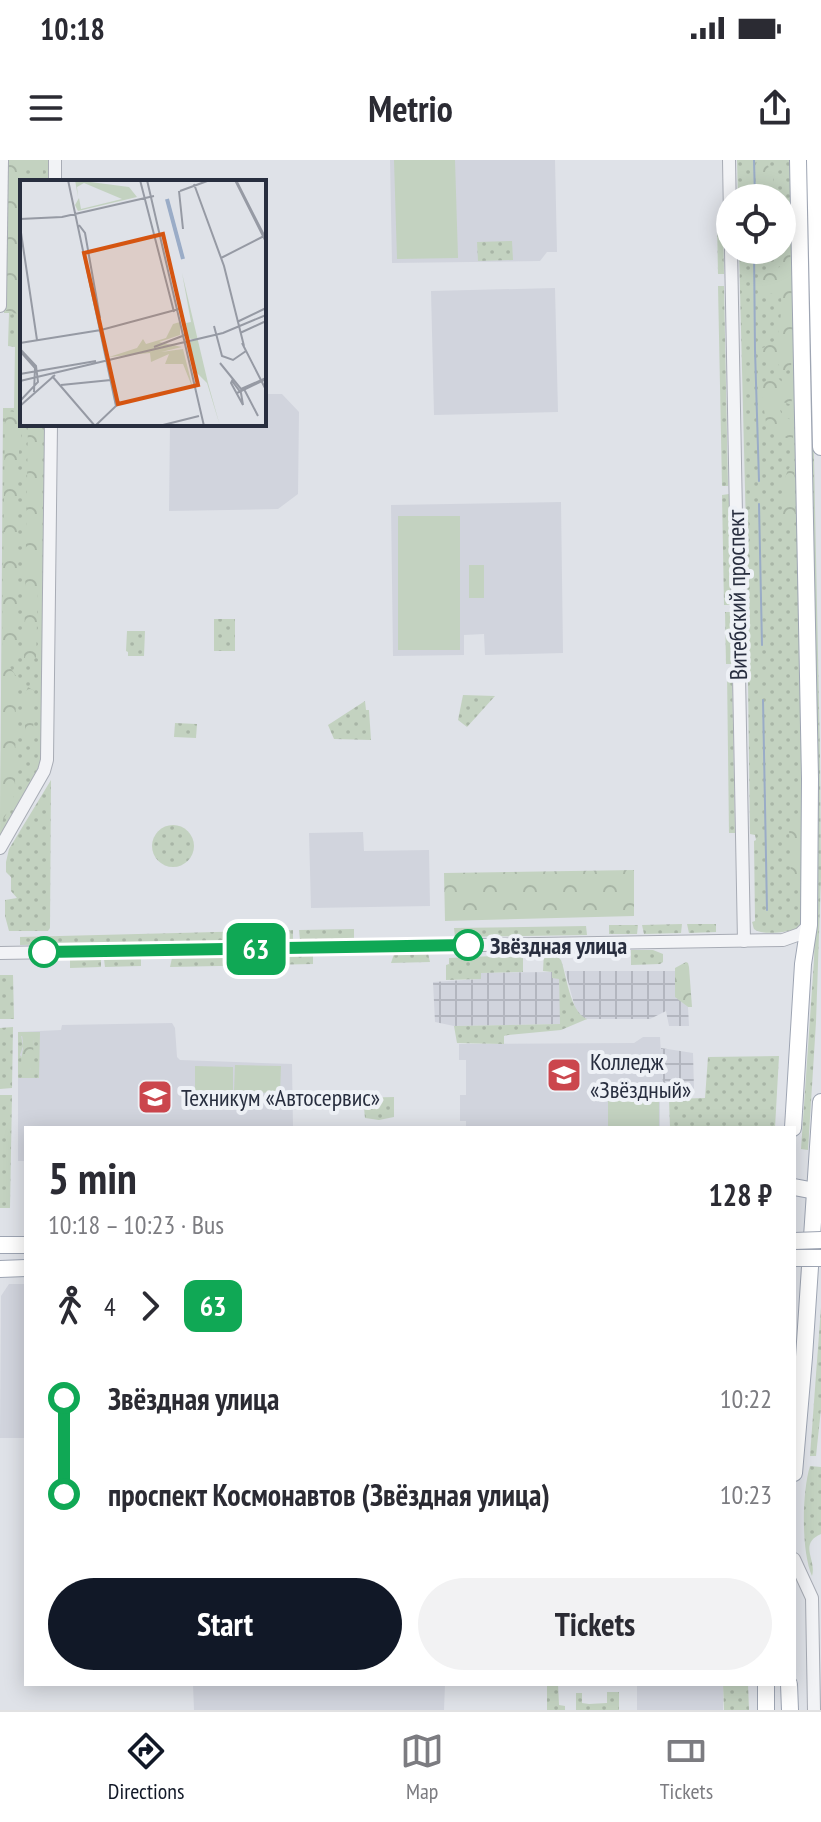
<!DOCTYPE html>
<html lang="en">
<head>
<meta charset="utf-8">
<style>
  :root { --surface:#fff; --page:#f2f2f3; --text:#2b2b33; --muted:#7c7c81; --line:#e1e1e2; --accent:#111827 }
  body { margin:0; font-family:"PT Sans Narrow",sans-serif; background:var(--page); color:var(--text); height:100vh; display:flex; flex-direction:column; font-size:30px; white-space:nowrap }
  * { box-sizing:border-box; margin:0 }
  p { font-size:26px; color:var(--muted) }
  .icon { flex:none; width:44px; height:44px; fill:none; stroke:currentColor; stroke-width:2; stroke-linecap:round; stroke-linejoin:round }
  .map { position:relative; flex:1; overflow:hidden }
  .details { position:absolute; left:24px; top:966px; width:772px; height:560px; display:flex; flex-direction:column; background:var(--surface); border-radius:0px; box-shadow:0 4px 20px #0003 }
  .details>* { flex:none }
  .badge { padding:0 16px; border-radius:12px; font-size:28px; line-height:52px }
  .buttons { position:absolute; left:716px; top:24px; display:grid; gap:16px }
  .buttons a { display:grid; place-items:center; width:80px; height:80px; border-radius:50%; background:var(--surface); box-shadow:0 4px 20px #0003; font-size:40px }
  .map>.badge { position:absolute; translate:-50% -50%; box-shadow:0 0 0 4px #fff }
  .legs { display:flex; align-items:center; gap:12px; height:88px; padding:0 24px; font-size:26px }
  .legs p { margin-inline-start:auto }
  .headline { display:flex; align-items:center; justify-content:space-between; height:136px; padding:0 24px }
  h1 { font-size:44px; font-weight:800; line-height:60px }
  .primary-button { display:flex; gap:16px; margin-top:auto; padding:16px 24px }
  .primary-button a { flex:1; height:92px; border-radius:48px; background:var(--accent); color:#fff; font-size:32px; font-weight:800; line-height:92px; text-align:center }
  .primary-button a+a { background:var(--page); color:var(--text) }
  ul { padding:0 24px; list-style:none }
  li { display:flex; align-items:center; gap:28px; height:96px; font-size:30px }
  li i { display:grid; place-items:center; width:12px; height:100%; margin:0 10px; background:currentColor }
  li i::after { content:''; width:20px; height:20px; margin:-10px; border:6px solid; border-radius:50%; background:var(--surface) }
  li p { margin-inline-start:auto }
  li:first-child i { background:linear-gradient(#0000 50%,currentColor 0) }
  li:last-child i { background:linear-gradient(currentColor 50%,#0000 0) }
  .status { display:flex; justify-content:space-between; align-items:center; height:56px; padding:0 40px; background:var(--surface); direction:ltr }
  .status svg { height:22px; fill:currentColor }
  header { display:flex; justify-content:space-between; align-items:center; height:104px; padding:0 24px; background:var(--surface); font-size:36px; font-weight:800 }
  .tabs { display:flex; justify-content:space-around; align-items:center; height:112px; border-top:2px solid var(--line); background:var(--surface); font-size:22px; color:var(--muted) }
  .tabs a { display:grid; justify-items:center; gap:4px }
  .tabs .current { color:var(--accent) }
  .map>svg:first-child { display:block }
</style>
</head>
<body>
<div class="status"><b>10:18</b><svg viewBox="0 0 49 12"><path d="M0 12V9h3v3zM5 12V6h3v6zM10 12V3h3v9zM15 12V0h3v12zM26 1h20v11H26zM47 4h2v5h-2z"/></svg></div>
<header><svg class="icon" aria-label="menu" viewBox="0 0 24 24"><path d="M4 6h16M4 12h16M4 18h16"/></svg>Metrio<svg class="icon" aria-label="share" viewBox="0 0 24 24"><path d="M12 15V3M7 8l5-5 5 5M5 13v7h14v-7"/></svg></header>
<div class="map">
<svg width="821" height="1550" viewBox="0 0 821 1550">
  <defs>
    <pattern id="industrial-grid" width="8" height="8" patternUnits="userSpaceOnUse" patternTransform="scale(2)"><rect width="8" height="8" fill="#d1d4dd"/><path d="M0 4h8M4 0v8" fill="none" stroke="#b3b6bf"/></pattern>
    <pattern id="grass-dots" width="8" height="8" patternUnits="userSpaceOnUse" patternTransform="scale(2)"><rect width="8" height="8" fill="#c3d2c0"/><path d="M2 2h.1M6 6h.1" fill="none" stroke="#a8b5a6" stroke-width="1.8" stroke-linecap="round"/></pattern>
    <pattern id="forest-crowns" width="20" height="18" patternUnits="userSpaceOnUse" patternTransform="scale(2)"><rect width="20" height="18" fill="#c3d2c0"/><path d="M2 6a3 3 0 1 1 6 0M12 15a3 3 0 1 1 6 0" fill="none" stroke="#a8b5a6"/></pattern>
  </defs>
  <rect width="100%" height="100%" fill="#dfe2e8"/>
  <g fill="#d1d4dd">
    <path d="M390,0H555L557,92H547L540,101L392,103Z"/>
    <path d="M555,128L558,252L434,255L431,131Z"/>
    <path d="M264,234H282L299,252L298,334L278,349L169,351L170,264H264Z"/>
    <path d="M561,342L563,493L485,495L484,474L464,475V495L393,496L391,345Z"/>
    <path d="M363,672L364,691L429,690L430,746L311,748L309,673Z"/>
    <path d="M172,863L175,868L177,897L180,900L292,904L293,968H26V1001H18V872L61,870L62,865Z"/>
    <path d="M643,877H660L663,929L660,934V968H466V961H460V935H466V900H459V884L634,883Z"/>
    <path d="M9,1124H26V1278H0L1,1136Z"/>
    <path d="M193,1524H445L444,1550H194Z"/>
    <rect x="637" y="1524" width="86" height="26"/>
  </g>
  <g fill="url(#industrial-grid)">
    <path d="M565,811H675V836L688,847L689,866H669L666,851L650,859H587L583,858L576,851Z"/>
    <path d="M552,812L559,818L561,864L454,866L435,862L433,822L480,819L481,813Z"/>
    <path d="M661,888L693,893L694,929H663Z"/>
  </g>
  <g fill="url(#grass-dots)" fill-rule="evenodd">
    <path d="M7,0H50V22H22V264H46L42,603L0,676L3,248H14L15,187L8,186L9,153H4Z"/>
    <path d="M737,0H791L797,166V363L803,707L802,761L799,768C790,772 762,776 754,769C753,767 753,764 752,762L755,761L754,681L756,680L755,675L750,674L746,369L739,90H782V38H738Z"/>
    <path d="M804,0H808L820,594L821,717L816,862L808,990L801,989L814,800L816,723Z"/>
    <path d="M717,60H723L724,114H718Z"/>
    <path d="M512,81L513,100L478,101L477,82Z"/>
    <path d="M718,126H724L728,326H722Z"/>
    <path d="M729,334L731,445H724L722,335Z"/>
    <path d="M725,452H731L732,504H726Z"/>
    <rect x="214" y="459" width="21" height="32"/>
    <path d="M127,471H145L144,496H128V492L126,491Z"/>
    <path d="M727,512H732L735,673H729Z"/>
    <path d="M463,535L495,536L467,567L458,560Z"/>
    <path d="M365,541L366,550H369L371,580L334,579L328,565Z"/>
    <path d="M175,563L197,564L196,578L174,577Z"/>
    <path d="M51,620L50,768L48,771H9L5,756V740L17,738L11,731V717L6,712V702L9,689Z"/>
    <circle cx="173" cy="686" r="21"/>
    <path d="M682,764L681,773L644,774L642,765Z"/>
    <path d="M687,764H716V772L689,773Z"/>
    <path d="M609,765H638L637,774H609Z"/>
    <path d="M586,766L587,775L455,777L454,768Z"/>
    <path d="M354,769V779L300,780L299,770Z"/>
    <path d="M293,770V780L20,785V777Z"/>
    <path d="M631,790H653L663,794V802L660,804L631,805Z"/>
    <path d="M544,792L554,793L561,800C567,817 570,852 587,859L561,870L508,875L504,876V884L457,883L454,866L560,864L559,819L552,818V812L543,811Z"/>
    <path d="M428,793L430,802L391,803L394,794Z"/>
    <path d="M514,795L523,798V812L481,813V819L446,820V805L449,804V798Z"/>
    <path d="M313,796V804L170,807L172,798Z"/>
    <path d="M141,798V806L105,807L104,799Z"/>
    <path d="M101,799V807L70,808V800Z"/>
    <path d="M0,815H13L14,859H0Z"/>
    <path d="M13,867L12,928L0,929V868Z"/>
    <path d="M18,872H40L39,918H18ZM21,876L34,879L30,910L20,895L23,886Z"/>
    <path d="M779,896L775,968H670L669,939L705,938L708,897Z"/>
    <path d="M0,935H12L10,1048H0Z"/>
    <path d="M394,937V957L379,960L365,958L364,948H355V938Z"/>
    <path d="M821,1147V1249L816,1296H810Z"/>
    <path d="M810,1306L821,1307V1374C798,1384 817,1400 812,1416C801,1391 802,1332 810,1306Z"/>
    <path d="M547,1524H558L559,1545L565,1546V1550H547Z"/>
    <path d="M723,1524H748L749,1550H724Z"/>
    <path d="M607,1532H619V1550H576V1533H582V1543L589,1544L607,1543Z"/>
  </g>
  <g fill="url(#forest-crowns)">
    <path d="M8,0H23L21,121L22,150L19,154L13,153L11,155L10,151H6Z"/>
    <rect x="30" y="0" width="13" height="22"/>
    <path d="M758,0C774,3 775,24 774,38H753L756,27L755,6Z"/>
    <path d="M789,60L793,167L791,209L785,211H782L776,200L760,195L759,190C764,187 772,184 776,179C780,172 782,146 781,138L766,131L760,122C766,112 769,109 780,107L777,90H782V62Z"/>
    <path d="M775,215L782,222L791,223L792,245L783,242C775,250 784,258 793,260V278H786L780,271L774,273L767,269L761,230L764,222Z"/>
    <path d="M17,248H19L18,261L22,279L19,287V305L15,316L18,323L17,484L16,496L10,507L16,516L15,632L12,643H6L8,651L2,662H0L5,253L7,251L15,252Z"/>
    <path d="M28,264H40L39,273L42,293L36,497L31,502L24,498Z"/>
    <path d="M792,304H794L796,362L792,364L783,358C782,350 783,344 784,337C785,323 783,316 792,304Z"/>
    <path d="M28,527L34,531L33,577L30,581L25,578V535Z"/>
    <path d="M795,662L800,666V713L798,722L791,718L789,668L791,663Z"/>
    <path d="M634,710V756L445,761L444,713Z"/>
    <path d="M686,802L688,803L689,807L692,847H688L675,837V808Z"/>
    <path d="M22,873H30L34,879L32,906L28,912L24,910C18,898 24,894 23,884C23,880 22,877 22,873Z"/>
  </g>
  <g fill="#c3d2c0">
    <path d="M394,0H455L458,98L397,99Z"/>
    <rect x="398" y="356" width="62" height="134"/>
    <rect x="469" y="405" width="15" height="33"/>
    <path d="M235,905L281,906L280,933L234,932Z"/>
    <path d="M195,906L233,907V932L195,931Z"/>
    <path d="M614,933H659V968H608V940Z"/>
  </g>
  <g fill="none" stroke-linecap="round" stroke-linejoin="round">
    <g stroke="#9aacc7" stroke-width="2">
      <path d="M754,0L755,38"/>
      <path d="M754,90L755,190L759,321"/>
      <path d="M759,344L762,485"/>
      <path d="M763,540L767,750"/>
    </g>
    <defs>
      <g id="minor">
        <path d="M729,0L730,57"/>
        <path d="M55,22V0"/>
        <path d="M731,90L744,781"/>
        <path d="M0,146L2,0"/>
        <path d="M0,688L44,611L47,600L51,264"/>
        <path d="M0,793L783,780L800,774L809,765"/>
        <path d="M794,1399L812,1438L814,1550"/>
      </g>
      <g id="major">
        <path d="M815,0L821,287"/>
        <path d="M793,968L803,804L809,765L810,619L798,0"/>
        <path d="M794,1027L815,1031"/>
        <path d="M0,1085H26"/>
        <path d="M0,1109L26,1108"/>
        <path d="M794,1313L804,1197L821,942"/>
        <path d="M766,1524V1550"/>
        <path d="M789,1524L790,1550"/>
      </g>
    </defs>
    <use href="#minor" stroke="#a8acb5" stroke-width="14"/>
    <use href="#major" stroke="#9ea5b3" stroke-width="18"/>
    <use href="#minor" stroke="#f2f3f6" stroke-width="12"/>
    <use href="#major" stroke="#fff" stroke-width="16"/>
    <defs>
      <g id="major-bridge">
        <path d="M794,1081L821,1080"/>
        <path d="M794,1098H821"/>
      </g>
    </defs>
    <use href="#major-bridge" stroke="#9ea5b3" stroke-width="18" stroke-linecap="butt"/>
    <use href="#major-bridge" stroke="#fff" stroke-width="16"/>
  </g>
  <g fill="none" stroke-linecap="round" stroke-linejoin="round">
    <defs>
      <path id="line-1" d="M44,792L468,785"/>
    </defs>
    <use href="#line-1" stroke="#fff" stroke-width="18"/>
    <use href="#line-1" stroke="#10a855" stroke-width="12"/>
  </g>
  <defs>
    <symbol id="university-square" viewBox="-11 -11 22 22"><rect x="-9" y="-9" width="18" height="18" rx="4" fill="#cb464d" stroke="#eef1f6"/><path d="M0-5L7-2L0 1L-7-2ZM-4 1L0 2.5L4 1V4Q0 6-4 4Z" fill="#fff"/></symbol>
  </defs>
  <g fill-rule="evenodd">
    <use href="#university-square" x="544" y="895" width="40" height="40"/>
    <use href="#university-square" x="135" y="917" width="40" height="40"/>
  </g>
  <g fill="#fff" stroke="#10a855" stroke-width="4">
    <circle cx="468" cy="785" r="14"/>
    <circle cx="44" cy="792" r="14"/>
  </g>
  <g text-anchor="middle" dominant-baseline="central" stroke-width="8" stroke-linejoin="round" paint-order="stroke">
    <g font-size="24" fill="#282e3f" stroke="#eef1f6">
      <text transform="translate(737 435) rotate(-91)">Витебский проспект</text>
    </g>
    <g font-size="24" font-weight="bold" fill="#282e3f" stroke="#eef1f6" text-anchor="start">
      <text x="490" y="785">Звёздная улица</text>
    </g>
    <g font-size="24" fill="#282e3f" stroke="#eef1f6" text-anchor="start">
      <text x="590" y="901">Колледж<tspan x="590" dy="28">«Звёздный»</tspan></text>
      <text x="181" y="937">Техникум «Автосервис»</text>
    </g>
  </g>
  <g transform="translate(20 20)">
    <rect width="246" height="246" fill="#dfe2e8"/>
    <path d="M55,0L109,7L117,17L58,31L55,25L59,18L61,29L102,19L64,3L57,7L58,17ZM162,93L188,203L200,246L187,203L173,189L169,162L175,160L168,158L166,143L171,142ZM160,142V155L139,162L162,167L141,172L163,169L173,209L163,184H145L149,174L131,182L130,173L89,177L117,168L123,159L126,164L146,158L153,144Z" fill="#c3d2c0"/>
    <path fill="none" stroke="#9aacc7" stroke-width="4" d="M147,19L163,79"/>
    <path fill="none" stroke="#969aa4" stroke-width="2" d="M120,0L154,132M127,0L184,246M215,0L246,62M216,0L246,59M174,4L204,86L224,166M159,11L163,49M160,11L190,0M0,39L42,37L134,16M59,45L65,53L80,138M0,46L17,160M201,78L246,55M217,142L246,128M194,146L202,176L213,180L226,171M220,153L246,141M0,163L81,150L159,129M222,163L246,210M134,167L165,155M0,169L16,186L18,202L0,221M0,171L15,188L14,212M200,183L221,209L246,198M0,194L76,181M32,196L75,246L96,226L48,0M0,201L203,153L246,135M212,201L221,213L223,225L211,203ZM41,205L91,200M224,209L238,236M217,213L246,199M0,226L35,195M139,246L179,236"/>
    <path fill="#d55511" fill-opacity="0.15" stroke="#d55511" stroke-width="4" d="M143,54L178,205L98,224L64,73Z"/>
    <rect width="246" height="246" fill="none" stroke="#282e3f" stroke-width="4"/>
  </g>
</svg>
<div class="buttons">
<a><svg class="icon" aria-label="locate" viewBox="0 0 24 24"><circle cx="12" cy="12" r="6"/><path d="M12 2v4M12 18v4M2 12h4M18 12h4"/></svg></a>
</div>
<b class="badge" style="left:256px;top:789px;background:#10a855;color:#fff">63</b>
<section class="details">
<div class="headline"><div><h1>5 min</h1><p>10:18 – 10:23 · Bus</p></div><b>128 ₽</b></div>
<div class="legs"><svg class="icon" aria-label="walk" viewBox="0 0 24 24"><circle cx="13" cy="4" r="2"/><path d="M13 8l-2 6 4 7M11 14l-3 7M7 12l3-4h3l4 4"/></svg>4<svg class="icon" aria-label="forward" viewBox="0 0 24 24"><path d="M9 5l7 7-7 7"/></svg><b class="badge" style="background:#10a855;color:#fff">63</b></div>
<ul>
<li><i style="color:#10a855"></i><b>Звёздная улица</b><p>10:22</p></li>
<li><i style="color:#10a855"></i><b>проспект Космонавтов (Звёздная улица)</b><p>10:23</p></li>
</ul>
<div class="primary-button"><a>Start</a><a>Tickets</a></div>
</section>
</div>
<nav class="tabs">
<a class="current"><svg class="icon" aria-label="directions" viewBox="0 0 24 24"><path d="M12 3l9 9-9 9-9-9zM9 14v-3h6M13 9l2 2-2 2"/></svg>Directions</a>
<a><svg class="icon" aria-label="map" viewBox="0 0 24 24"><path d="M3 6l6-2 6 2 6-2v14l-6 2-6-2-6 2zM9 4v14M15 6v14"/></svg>Map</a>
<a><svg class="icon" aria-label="tickets" viewBox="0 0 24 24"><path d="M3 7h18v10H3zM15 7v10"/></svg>Tickets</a>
</nav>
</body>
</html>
